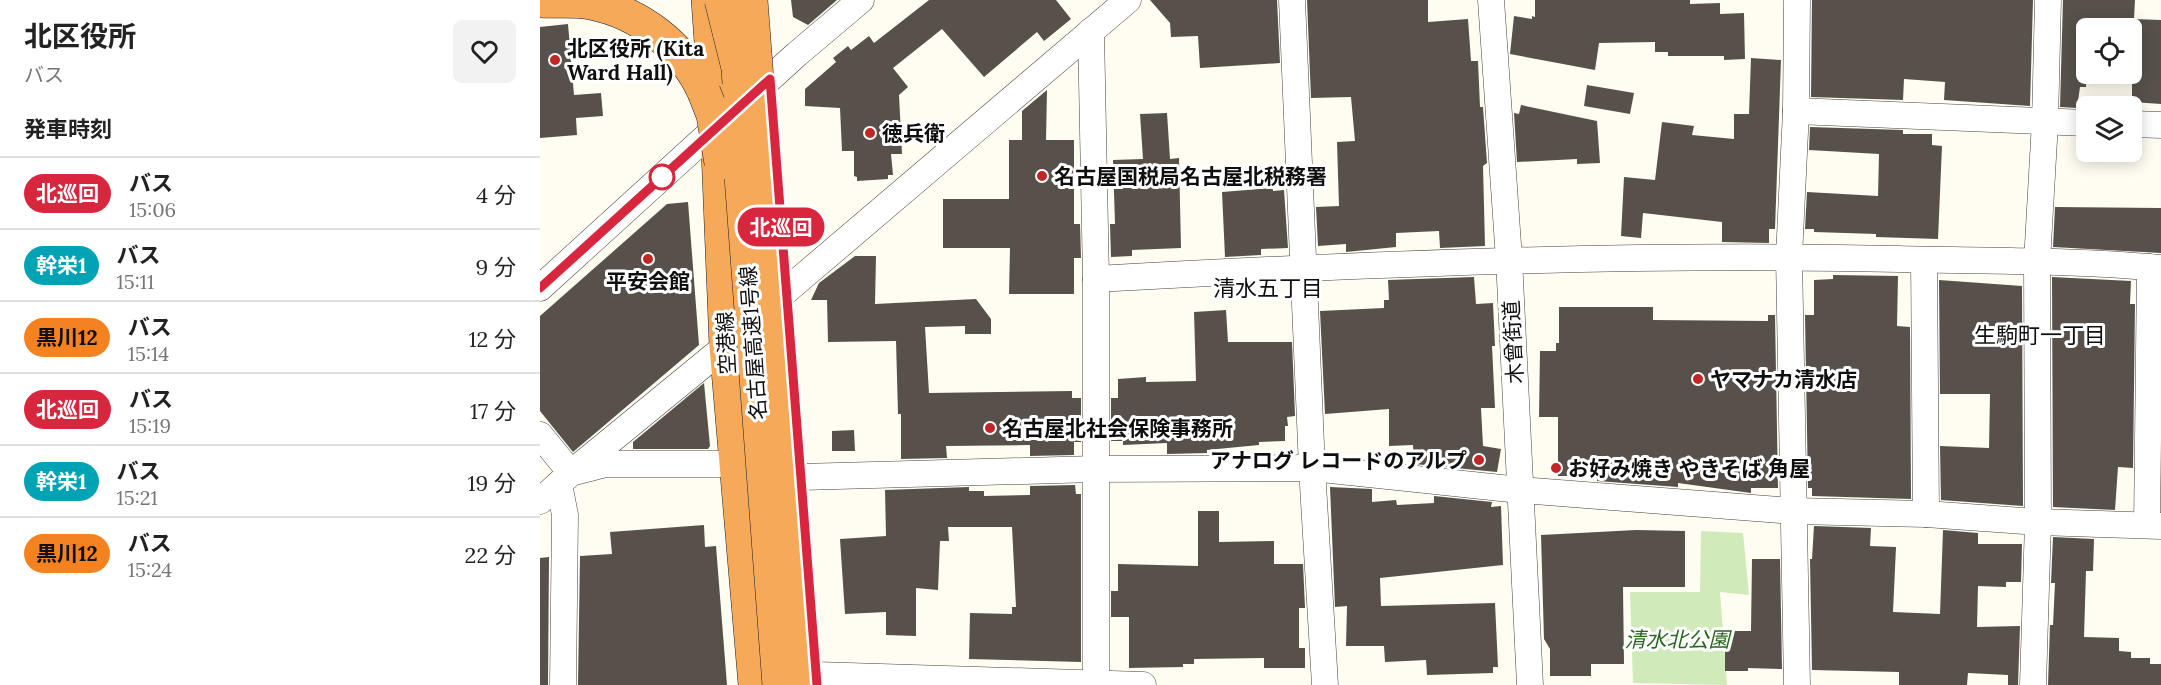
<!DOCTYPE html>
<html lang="ja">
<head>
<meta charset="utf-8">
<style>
  :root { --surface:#fff; --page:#f2f2f2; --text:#222; --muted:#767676; --line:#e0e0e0 }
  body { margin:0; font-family:Lora,"Noto Sans JP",serif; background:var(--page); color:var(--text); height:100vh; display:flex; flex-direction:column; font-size:22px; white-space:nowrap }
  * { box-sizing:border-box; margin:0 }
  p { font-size:20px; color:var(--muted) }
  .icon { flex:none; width:33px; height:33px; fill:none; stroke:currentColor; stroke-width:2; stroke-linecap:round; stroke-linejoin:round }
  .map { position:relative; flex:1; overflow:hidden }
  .details { display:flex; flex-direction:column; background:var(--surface); width:540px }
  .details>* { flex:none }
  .badge { padding:0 12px; border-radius:20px; font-size:21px; line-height:39px }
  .buttons { position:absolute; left:1536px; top:18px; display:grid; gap:12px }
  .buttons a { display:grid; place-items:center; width:66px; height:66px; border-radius:9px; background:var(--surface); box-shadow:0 3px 15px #0003; font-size:30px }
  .map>.badge { position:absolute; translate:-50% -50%; box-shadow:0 0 0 3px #fff }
  h2 { padding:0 24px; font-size:22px; line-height:54px }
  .round { display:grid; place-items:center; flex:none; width:63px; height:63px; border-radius:9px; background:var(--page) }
  .overview { display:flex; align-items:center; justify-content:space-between; height:102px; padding:0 24px }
  h1 { font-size:28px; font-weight:700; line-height:45px }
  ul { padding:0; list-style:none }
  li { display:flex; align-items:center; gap:18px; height:72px; padding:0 24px; border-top:2px solid var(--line) }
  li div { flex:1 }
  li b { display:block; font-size:22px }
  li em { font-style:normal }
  li .badge { min-width:66px; font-weight:700; text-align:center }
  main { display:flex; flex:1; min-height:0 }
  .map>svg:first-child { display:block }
</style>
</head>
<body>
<main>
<section class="details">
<div class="overview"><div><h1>北区役所</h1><p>バス</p></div><a class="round"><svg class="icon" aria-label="heart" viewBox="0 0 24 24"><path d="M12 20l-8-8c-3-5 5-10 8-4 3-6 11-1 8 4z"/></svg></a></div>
<h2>発車時刻</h2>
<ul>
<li><span class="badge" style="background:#d7263d;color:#fff">北巡回</span><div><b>バス</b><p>15:06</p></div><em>4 分</em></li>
<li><span class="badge" style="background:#00a3b4;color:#fff">幹栄1</span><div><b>バス</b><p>15:11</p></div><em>9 分</em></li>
<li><span class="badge" style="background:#f58220;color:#111">黒川12</span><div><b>バス</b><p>15:14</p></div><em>12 分</em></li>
<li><span class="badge" style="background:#d7263d;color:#fff">北巡回</span><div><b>バス</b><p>15:19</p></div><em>17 分</em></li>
<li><span class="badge" style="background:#00a3b4;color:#fff">幹栄1</span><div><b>バス</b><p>15:21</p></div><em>19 分</em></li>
<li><span class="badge" style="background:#f58220;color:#111">黒川12</span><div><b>バス</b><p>15:24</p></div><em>22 分</em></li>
</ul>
</section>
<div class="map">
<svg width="1621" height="685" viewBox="0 0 1621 685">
  <rect width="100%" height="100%" fill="#fffdf1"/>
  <path fill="#d1eaba" d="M1161,531L1203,533L1209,595L1180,592L1187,685L1093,683L1090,592H1160Z"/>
  <g fill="#58514b">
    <path d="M251,0H297L268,25L253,17Z"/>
    <path d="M389,0H516L531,19L504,41L497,32L444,77L402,29L353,68L368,87L359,95L362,154H351L353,175H348V179L317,181V177L314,176V151H302L300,108L265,106V89L296,62L293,58L308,46L311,50L329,36L334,43Z"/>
    <path d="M610,0H737L740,63L660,68L658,36L631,37L630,23Z"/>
    <path d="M767,0H888V22L928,19L931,61H938L940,107H943L947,163L943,166L945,246L900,248L899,231L856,233V247L806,252V244L778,246L776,207L799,206L797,142L815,141L811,97L771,98Z"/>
    <path d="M995,0H1150V4L1180,3V14L1204,13L1205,59L1184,60V56H1128V52H1115V42L1059,43L1055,70L970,54L974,16L992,19V16L995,17Z"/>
    <path d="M1272,0H1493L1490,106L1404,100L1405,82L1364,79L1363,100L1271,97Z"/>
    <path d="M1523,0H1595L1594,19L1621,20V104L1592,102V28H1546V87H1540L1537,108L1520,107Z"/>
    <path d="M28,24L34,95L61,93L63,116L36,118L37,135L0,138V27Z"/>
    <path d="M1211,58L1241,60L1235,229H1229V243L1182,242V222L1103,213L1101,238L1081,236L1084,177L1115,180L1122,122L1154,126L1152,135L1194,139V114H1209Z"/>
    <path d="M1047,85L1094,93L1090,114L1044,106Z"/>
    <path d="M507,90L506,140H534V224H540L541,258H534V294H469L470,248H403V199H469V140H482V111Z"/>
    <path d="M981,105L1057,121L1060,163L1037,164V159L977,162L974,113L979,114Z"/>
    <path d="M627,113L630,159L639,158L641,248L592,250V256L571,257L570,224H575L573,160L603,159L600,114Z"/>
    <path d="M1270,127L1363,130V134H1392V145L1402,146L1398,239L1336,237V234L1274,232V229H1265L1267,192L1338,196L1339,154L1269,150Z"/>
    <path d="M733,188V191L744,190L748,248L721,249V255L685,257L682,192Z"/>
    <path d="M148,202L159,345L33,452L0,411V316L127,204Z"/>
    <path d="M1515,207L1621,208V253L1513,247Z"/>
    <path d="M315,256H336L335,304L436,299L451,319V334H425V326L385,327L389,393L532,391V398H541V442H534V455L490,456V445L406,446L407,458L361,459V414H358L356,341L288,342L287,300H271L279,283Z"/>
    <path d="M1293,275L1358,276L1357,326L1370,327L1371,499L1272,496V488H1268L1265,315H1274V280L1293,279Z"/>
    <path d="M934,277L936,304L953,303L955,346H952L955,408H941L943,446L961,449L957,472L874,464L873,445L849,446V409L785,414L780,311L844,308V300H849L848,280Z"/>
    <path d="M1512,277L1591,281L1590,304H1595L1593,468L1578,467L1575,510L1513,507Z"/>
    <path d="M1399,280L1482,286L1483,506L1401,500L1400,446L1449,448L1450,394H1400Z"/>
    <path d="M1019,307H1113V320L1228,321V315H1235L1238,488H1211V493L1138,483V487L1057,481V476H1018V417H999L1000,351H1016V343H1019Z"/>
    <path d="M686,310L688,342H752L755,416L747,417L748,426H745V441L719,442V445L667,450V453L627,454V443L583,445V441H571V398H578V379L606,377V382L656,381L654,312Z"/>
    <path d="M164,383L170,446L168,449H93V442Z"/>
    <path d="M314,430L315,451H292V431Z"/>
    <path d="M535,485L536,494H541V662L429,659L430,613L472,614V607H476L472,527H408L409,541H400L398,590L376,588V636L346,635V612L305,614L300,539L346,536L345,490L429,487V491H444V496L490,495V486Z"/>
    <path d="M790,487L832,489V502L856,500L857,505L894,503V496L952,502L951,507L961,506L963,565L840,578L841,606L955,603L958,667H953V673L887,675L886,660L845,662L844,646H806L807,606L795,607Z"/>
    <path d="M658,511H679V542L734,541V564H763L765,608H759V648H765V668H724V658L654,659V664H643V667L589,668V617H571V591H578V564L658,566Z"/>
    <path d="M164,525L165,547L176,546L187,685H38L40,556L72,554L70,532Z"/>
    <path d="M1274,526L1331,528L1330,546L1356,547L1353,612L1400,614L1403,530L1438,533V544H1482L1481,582H1466V587L1438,586L1437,627L1480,626L1478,685H1468V675L1428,673L1427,685H1359V672L1272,670L1270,559H1272Z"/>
    <path d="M1096,530L1145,531V587H1083L1084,664H1051V676H1010V649L1004,639L1001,535Z"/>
    <path d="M1513,537L1554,539L1553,571H1546L1544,637L1579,638V651L1591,652V658H1610V664H1621V685H1508L1510,625H1513L1515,583H1511Z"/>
    <path d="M9,557L8,685H0V558Z"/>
    <path d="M1212,559H1240L1242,669L1208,668V671H1185V631H1211Z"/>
  </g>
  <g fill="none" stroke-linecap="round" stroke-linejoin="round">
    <defs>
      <g id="minor">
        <path d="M752,0L772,468L785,685"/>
        <path d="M951,0L969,259L990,685"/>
        <path d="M1257,0L1256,111L1249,257L1257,685"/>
        <path d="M551,31L556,279V683"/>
        <path d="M1256,111L1546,123"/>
        <path d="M1592,124L1621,125"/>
        <path d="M1384,260L1386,514"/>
        <path d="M556,279C823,264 1091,253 1359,259C1446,261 1534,260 1621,268"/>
        <path d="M0,288L257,54L321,0"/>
        <path d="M246,291L588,0"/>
        <path d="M0,435L31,473L186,346"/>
        <path d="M261,477L555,469L772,468L980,490L1254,511L1386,514L1498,522L1621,526"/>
        <path d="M19,484L25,515L23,685"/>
        <path d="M0,501L31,473L66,464H194"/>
        <path d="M1607,525L1610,267"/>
        <path d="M276,675L603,685"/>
        <path d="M1493,685L1498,522L1497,262L1505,122L1508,0"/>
      </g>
      <g id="highway">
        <path d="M168,0L177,127L186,346L215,685"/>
        <path d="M0,1C17,2 35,0 51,3C100,13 143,46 164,92"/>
      </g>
    </defs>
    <use href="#minor" stroke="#424242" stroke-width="27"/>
    <use href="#highway" stroke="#202020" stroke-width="34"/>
    <use href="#minor" stroke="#fff" stroke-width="26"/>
    <use href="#highway" stroke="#f5a959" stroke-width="33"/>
    <defs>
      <g id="highway-bridge">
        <path d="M181,0L198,68L199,83"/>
        <path d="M211,0L263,685"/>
        <path d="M164,92L173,115L181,163"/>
        <path d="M196,109L239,685"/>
      </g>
    </defs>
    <use href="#highway-bridge" stroke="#202020" stroke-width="34" stroke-linecap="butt"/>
    <use href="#highway-bridge" stroke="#f5a959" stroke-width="33"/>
  </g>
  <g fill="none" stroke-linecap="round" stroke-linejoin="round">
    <defs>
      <path id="line" d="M0,288L230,79L277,685"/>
    </defs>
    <use href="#line" stroke="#fff" stroke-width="14"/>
    <use href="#line" stroke="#d7263d" stroke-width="9"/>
  </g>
  <g fill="#c22525" stroke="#fff" stroke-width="2">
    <circle cx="15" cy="60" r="6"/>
    <circle cx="330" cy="133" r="6"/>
    <circle cx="502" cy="176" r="6"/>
    <circle cx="108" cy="259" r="6"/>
    <circle cx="1158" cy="379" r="6"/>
    <circle cx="450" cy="428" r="6"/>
    <circle cx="939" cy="460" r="6"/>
    <circle cx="1016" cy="468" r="6"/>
  </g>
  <circle fill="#fff" stroke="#d7263d" stroke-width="3" cx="122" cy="177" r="12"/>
  <g text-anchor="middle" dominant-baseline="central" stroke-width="6" stroke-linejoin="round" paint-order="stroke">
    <g font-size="21" font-weight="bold" fill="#0f0f0f" stroke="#fff" text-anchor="start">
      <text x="27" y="48">北区役所 (Kita<tspan x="27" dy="24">Ward Hall)</tspan></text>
      <text x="342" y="133">徳兵衛</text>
      <text x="514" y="176">名古屋国税局名古屋北税務署</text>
      <text x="108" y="281" text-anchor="middle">平安会館</text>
      <text x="1170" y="379">ヤマナカ清水店</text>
      <text x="462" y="428">名古屋北社会保険事務所</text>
      <text x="927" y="460" text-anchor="end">アナログ レコードのアルプ</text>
      <text x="1028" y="468">お好み焼き やきそば 角屋</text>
    </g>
    <g font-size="21" fill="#0f0f0f" stroke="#fff">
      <text transform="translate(973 342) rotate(-93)">木曾街道</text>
      <text transform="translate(186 343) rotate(-93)">空港線</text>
      <text transform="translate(213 343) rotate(-94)">名古屋高速1号線</text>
    </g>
    <g font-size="21" font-style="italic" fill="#29681e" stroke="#fff">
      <text x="1137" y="639">清水北公園</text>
    </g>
    <g font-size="22" fill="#0f0f0f" stroke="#fff">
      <text x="728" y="288">清水五丁目</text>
      <text x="1500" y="335">生駒町一丁目</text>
    </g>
  </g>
</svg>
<div class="buttons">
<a><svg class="icon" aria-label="locate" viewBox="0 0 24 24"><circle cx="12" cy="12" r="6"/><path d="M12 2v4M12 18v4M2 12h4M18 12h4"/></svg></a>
<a><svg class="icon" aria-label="layers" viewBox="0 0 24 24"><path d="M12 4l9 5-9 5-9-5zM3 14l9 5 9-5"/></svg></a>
</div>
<b class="badge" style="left:241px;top:227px;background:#d7263d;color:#fff">北巡回</b>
</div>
</main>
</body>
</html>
